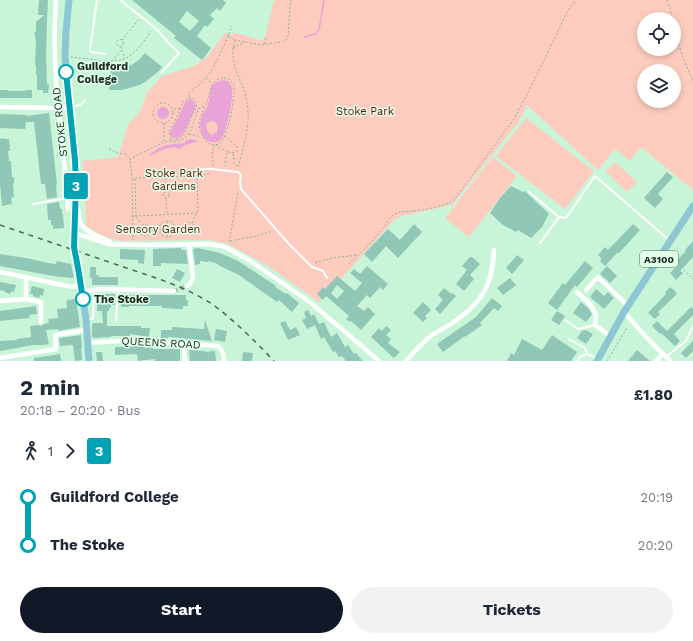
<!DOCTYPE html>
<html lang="en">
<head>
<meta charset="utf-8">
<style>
  :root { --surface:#fff; --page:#f2f2f3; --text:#1f2937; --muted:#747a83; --accent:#111827 }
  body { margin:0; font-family:"Work Sans",sans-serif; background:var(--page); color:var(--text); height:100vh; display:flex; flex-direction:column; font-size:15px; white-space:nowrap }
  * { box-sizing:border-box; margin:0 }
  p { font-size:13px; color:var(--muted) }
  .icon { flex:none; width:22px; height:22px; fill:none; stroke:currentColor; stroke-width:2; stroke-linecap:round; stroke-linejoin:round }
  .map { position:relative; height:361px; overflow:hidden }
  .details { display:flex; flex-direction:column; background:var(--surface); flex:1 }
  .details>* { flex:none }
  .badge { padding:0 8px; border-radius:3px; font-size:14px; line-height:26px }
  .controls { position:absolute; left:637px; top:12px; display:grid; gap:8px }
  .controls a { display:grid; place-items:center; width:44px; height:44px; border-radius:50%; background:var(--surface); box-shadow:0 2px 6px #0003; font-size:20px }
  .map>.badge { position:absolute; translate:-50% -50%; box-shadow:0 0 0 2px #fff }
  .legs { display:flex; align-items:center; gap:6px; height:44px; padding:0 20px; font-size:13px }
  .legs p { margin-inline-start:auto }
  .headline { display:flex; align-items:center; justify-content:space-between; height:68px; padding:0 20px }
  h1 { font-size:22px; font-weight:700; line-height:30px }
  .cta { display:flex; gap:8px; margin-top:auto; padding:8px 20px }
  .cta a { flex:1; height:46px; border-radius:24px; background:var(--accent); color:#fff; font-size:16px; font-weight:700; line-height:46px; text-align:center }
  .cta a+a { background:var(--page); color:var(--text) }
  ul { padding:0 20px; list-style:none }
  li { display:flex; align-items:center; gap:14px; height:48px; font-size:15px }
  li i { display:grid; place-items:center; width:6px; height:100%; margin:0 5px; background:currentColor }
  li i::after { content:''; width:10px; height:10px; margin:-5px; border:3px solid; border-radius:50%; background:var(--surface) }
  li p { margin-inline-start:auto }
  li:first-child i { background:linear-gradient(#0000 50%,currentColor 0) }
  li:last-child i { background:linear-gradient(currentColor 50%,#0000 0) }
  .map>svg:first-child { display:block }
</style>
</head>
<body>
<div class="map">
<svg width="693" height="361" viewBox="0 0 693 361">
  <rect width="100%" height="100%" fill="#c8f5d7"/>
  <g fill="#fdccbf" fill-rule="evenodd">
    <path d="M275,0H693V190L641,147L630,161L615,149L598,170L527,105L518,123L452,205L406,215L395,219L352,267L319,302L268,266L228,244L210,240H199L122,241C109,239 96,234 86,225L85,186L82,161L118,157L128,125L140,112L147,93L162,76L191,67L199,63L207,57L226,32L232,36L233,32L264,41L274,1ZM644,19H674V49H644ZM644,71H674V101H644Z"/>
    <path d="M526,118L594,171L565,209L496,156Z"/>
    <path d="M493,157L517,176L469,237L445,218Z"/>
    <path d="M615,162L637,182L627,192L606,172Z"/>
  </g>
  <g fill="#e8a4d7" fill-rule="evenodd">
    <path d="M224,80C227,81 230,81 231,85C235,92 227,131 222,138C219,142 215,143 211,142C207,141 204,138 202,134C199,127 200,119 203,113C205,111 207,108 208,105C212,92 206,83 224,80ZM211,121L215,122L218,126L217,132L212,135L208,132L206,127L207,123Z"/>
    <path d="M191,99C192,100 195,102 195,104C197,108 192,115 190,119C186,126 184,141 173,138L170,135V132L172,128L178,118L185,102L187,100Z"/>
    <circle cx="163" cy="113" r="6"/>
    <path d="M192,139L198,141C192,144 184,144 180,149C168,144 159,153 148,156C163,144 166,145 184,143L186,140Z"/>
  </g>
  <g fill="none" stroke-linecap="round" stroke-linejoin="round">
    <path stroke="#e8a4d7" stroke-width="1.5" d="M305,37L315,34L319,30L324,0"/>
  </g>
  <g fill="#90c7b7" fill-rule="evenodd">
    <path d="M39,0H48L47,20L46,56L47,84H49L48,93H43V90H37V75H36V65H35L36,43L35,35L34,33L36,31V22L44,15H38Z"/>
    <path d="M132,0H223L226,3L220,11L217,8L210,15L214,19L207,27L205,25L197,36L211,48L202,60L174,38L176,36ZM187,11L199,21L190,31L179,22Z"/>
    <path d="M145,53L162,67L159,71L145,82L140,85L122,90H109L111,68H121L131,65L139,60Z"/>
    <path d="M0,90H8V91H25V90H32V98H0Z"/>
    <path d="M49,113L57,184L56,185L57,197L47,199L45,184H41L34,122H26L25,129L0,128V114L27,115V116Z"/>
    <path d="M4,138V139H9L10,151H8L9,161H11L12,177H14V183L13,184L14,197L11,198L12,204L2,206L0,184V139Z"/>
    <path d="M667,172L673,177L658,194L663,199L655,208L644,198Z"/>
    <path d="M511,186L523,192L525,191L549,214L542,227L531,238L518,230L516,232L503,225L490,213L500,198Z"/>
    <path d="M57,202H59L60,209H62V214H63L64,228L53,229V225H51V220H48L47,204Z"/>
    <path d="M414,224L422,232L398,258L386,246L372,262L364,254L388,229L400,240Z"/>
    <path d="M633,224L640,230L619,253L618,252L605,266L600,261L602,259L598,255L605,247L608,250Z"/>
    <path d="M693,241V257L680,271L683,273L676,280L670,273L679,264L676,261L686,251L685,250Z"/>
    <path d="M181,248V250H186L188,264L161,263V266H153V249Z"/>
    <path d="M198,248L220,253L238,261L276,286L275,287L286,294L287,293L299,303L292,312L279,300L277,302L239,275L218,265V264L208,261V262L200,261V264L195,265L193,249Z"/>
    <path d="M120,249L145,250L144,264L138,263V260L120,259Z"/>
    <path d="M0,254L31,259L48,263L56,264L57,261L71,264L74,277L72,278L53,276L0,266Z"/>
    <path d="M517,255L524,260L512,274L506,268Z"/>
    <path d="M470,257H472L480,264L470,275L474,279L464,291L456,284L467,270L462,266Z"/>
    <path d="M585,261L593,268L577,287L575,285L557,310L548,303L563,283L565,285Z"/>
    <path d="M367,266L388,284L383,290L380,287L370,298L367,295L357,306L364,311L368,307L375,314L361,330L351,321L350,322L346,319L349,316L326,296L323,300L317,294L323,287L325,289L337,276L355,291L362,283L350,273L354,269L360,274ZM337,285L344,291L337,299L331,293Z"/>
    <path d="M607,266L617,276L610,283L600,274Z"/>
    <path d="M90,267H96V275H99V277H118V285H92V278H90Z"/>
    <path d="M177,269L185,273L180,282L172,278Z"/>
    <path d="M510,278L516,285L503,295L497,288Z"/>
    <path d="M0,282L16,285L14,292L11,291V294L4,292L5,291L0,290Z"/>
    <path d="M32,286L44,289L43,296L40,295L39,298L33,296V294H30Z"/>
    <path d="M670,287L677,293L676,294V295L658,312L660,314L655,319L648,313L666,294L665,293Z"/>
    <path d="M444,288L451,294L452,293L456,296L440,314L435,309L443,300L438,295Z"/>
    <path d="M596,289L604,296L608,292L614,298L604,309L590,297Z"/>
    <path d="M97,294H115V305H111V308H109V311H107V326H141V328H150L149,337L130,334V336H111V337L94,338L92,337V325L93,323H103L102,311H97Z"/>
    <path d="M120,295H186V300H188V306H183V309H178L162,308V306H129V307H121V305H120Z"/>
    <path d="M492,298L502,306L498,311L494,308L480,323L482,325L465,337V336L443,352L437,344L476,317Z"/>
    <path d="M76,299L80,327L58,331V329L46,330L49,344L43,345H33L0,351V341L17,340V339L31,337L30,326L38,325L41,326L44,324L49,323L48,319L58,318L57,309L67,308L66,302H67V300Z"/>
    <path d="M423,302L431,310L425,316L427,318L423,322L413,313Z"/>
    <path d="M581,302L588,308L592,314L586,322L573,313Z"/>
    <path d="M36,306L37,314L29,315L30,318L0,321V311Z"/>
    <path d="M691,307L693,309V315L674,334L680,341L675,346L661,333L660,334L652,326L657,321L667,331Z"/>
    <path d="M308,310L311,316L314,314L319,324L324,322L331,337L337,333L345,347L348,345L354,354L356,353L363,361H346L342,356L339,357L335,351L333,352L324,337L321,339L315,325L307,329L302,320L306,318L304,312Z"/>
    <path d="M557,311L565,316L559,325L551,320Z"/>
    <path d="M205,320L212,341L168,337V338H161V330H172V327L204,329Z"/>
    <path d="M285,321L290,330L296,327L300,335L288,340L280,323Z"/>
    <path d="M386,326L391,330L386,335L391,339L388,343L400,352L394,358L371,337L379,328L382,331Z"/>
    <path d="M216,329L227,331L225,342L214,340Z"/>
    <path d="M586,330L593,334L586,344L577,338L582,331Z"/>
    <path d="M81,335L82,348H81L82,360L75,361L73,345L60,346L59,338Z"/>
    <path d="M552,335L577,352L571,361H507L511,353L514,355L522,339L542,350Z"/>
    <path d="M693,341V351L686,358L681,353Z"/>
    <path d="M144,346V348L153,347V349H180V361H155V359L138,361L137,354L115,355V347Z"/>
    <path d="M189,350L205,351V352L215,351L216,361H190Z"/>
    <path d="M637,350L650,361H628Z"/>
    <path d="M96,352H102L103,361H97Z"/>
    <path d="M243,352L253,353L252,361H242Z"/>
    <path d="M60,354L61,361H34V358Z"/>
  </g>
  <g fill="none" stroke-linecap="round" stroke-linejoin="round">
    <path stroke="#a5cdb2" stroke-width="4.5" stroke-dasharray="4.5 2" stroke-linecap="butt" d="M174,291L187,286"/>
    <g stroke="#8eb29a" stroke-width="1" stroke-dasharray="2 2" stroke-linecap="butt">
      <path d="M667,0L670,8L672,19"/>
      <path d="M674,29L682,55L693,82"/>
      <path d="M228,35L235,40L261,45L282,42L286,40L288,36L290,6L291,0"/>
      <circle cx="120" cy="43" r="3.5"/>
      <path d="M122,40L139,19"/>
      <path d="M235,40C234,45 232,51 233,55C234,72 245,87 247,103C251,125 243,147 238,168"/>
      <path d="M264,44L266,37"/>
      <path d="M233,48L245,42"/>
      <path d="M122,50L125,58"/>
      <path d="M71,57C85,58 116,65 128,57C138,51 144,41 151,31"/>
      <path d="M112,61L122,49L121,47"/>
      <path d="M206,78L212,84"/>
      <path d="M224,78L229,79L234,84C235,96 229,135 220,143C209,151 199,134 199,124C200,114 206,107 208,98C211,88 212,79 224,78Z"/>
      <path d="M189,97V93C193,89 198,86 202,82C215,70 225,43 232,26"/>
      <circle cx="163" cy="113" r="10"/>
      <path d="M174,109L180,108"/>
      <path d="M164,123V141"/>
      <path d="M218,131L230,140L237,147V151C234,153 232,153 228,152"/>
      <path d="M189,134L201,137"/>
      <path d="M171,139L169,132L170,129L177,117L183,102L188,98H193L197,103L196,108C194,112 192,116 190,120C187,129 184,143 171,139L169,141L164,142L130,159L132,178L197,176L209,174"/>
      <path d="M170,141C192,145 192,122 199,108L205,105"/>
      <path d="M216,144L217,146L228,152L226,156L225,166"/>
      <path d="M109,149L118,153L126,154L129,158"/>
      <path d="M233,154L234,164L238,166"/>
      <path d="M213,166V163L212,153L214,145"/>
      <path d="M165,178L166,192"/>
      <path d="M132,179L133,240"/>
      <path d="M135,179L136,216L198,213L197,176"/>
      <circle cx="166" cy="195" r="3"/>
      <path d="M166,199L167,214"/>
      <path d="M133,216H136L141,224"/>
      <circle cx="167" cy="229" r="8"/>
      <path d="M167,222V237"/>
      <circle cx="189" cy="228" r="5.5"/>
      <path d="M192,223L195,216L197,214"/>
      <circle cx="145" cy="230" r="6"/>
      <path d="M152,230L183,229"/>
      <path d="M230,241L257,236L273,231"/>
      <path d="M229,242L238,192"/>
      <path d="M669,256L693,279"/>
      <path d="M315,263L332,258L358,255"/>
      <path d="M349,264C361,253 373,241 383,228C387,224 389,217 395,214C400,211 407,212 413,211C424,210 445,206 454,200L514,119L536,77L568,10L574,3L575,0"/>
      <path d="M607,361L627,328"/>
    </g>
    <g stroke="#fff" stroke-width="2">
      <path d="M97,0L90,49L91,52L106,54"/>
      <path d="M121,0C131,10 144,18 155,28C163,36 170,45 179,53L162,72"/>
      <path d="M71,107L81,105L85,100"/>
      <path d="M199,169H212L238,172L241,175L240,182L241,189L288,243L312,267L323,271L327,278"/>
      <path d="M529,192L559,217L566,218L595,176L669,240"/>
      <path d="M33,204L67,198"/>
      <path d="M540,243L559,217"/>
      <path d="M87,319H93L94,291"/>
      <path d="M565,320L578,329L595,325"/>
      <path d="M116,321L118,291"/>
      <path d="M569,339L585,348L587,354"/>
      <path d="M667,356L686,341L693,326"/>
      <path d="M577,361L580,357L587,354L596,358"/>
    </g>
    <g stroke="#fff" stroke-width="4.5">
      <path d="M56,0C52,48 57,96 62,145C64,166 68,187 68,209"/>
      <path d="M0,107L58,108L70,107"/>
      <path d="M79,211C79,215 78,220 81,224C86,233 101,237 110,242"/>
      <path d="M74,233L109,244L146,245L209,244L221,246L227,248L249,260L278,280L311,303L379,361"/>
      <path d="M0,272L72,287L81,285"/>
      <path d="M26,277V299"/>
      <path d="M187,286L190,284L193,278L189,244"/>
      <path d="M586,290L598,277L628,306"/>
      <path d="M82,292L100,289L174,291"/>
      <path d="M577,292L591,305L596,315L595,325L610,336"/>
      <path d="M0,301L26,299L41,302V322"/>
      <path d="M624,312L647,338L670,361"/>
      <path d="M88,343L134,340L218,346C223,350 224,355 224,361"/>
      <path d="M184,345L185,361"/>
      <path d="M0,358L56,349L55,335L87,330"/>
      <path d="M406,361C414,352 423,342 432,335C438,331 445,328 451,324C466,314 482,300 488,283C493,273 493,261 494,250"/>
      <path d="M656,361L663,354"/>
    </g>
    <g stroke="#8ec7d4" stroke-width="7">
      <path d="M69,0L66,31L65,56L76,172V196L74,247L78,268L86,319L89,361"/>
      <path d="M597,361L624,312L693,206"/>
    </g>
    <path stroke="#4a6352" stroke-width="1.5" stroke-dasharray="5 5" stroke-linecap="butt" d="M0,225L159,279C176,285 197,294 212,304C235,321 255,341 274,361"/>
  </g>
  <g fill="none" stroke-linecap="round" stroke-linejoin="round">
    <defs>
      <path id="line-1" d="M66,72L75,160L76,184L74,247L78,268L83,299"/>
    </defs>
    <use href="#line-1" stroke="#fff" stroke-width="9"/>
    <use href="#line-1" stroke="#00a3b4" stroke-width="6"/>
  </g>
  <g fill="#fff" stroke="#00a3b4" stroke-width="2">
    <circle cx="66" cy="72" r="7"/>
    <circle cx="83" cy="299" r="7"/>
  </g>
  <g text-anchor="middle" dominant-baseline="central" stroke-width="3" stroke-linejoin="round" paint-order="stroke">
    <rect fill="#e3fdeb" stroke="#566a5d" stroke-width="1" x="640" y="251" width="38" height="16" rx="3"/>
    <g font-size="10" font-weight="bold" fill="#1a2b20">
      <text x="659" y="259">A3100</text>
    </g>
    <g font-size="11" font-weight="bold" fill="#1a2b20" stroke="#e3fdeb" text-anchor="start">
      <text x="77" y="66">Guildford<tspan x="77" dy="13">College</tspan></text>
      <text x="94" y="299">The Stoke</text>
    </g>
    <g font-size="11" fill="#5f1704" stroke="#e3fdeb">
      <text x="365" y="111">Stoke Park</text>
      <text x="174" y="173">Stoke Park<tspan x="174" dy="13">Gardens</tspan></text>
      <text x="158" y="229">Sensory Garden</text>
    </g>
    <g font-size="11" fill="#1a2b20" stroke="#e3fdeb">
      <text transform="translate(60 122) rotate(-96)">STOKE ROAD</text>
      <text transform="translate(161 343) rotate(3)">QUEENS ROAD</text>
    </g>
  </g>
</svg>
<div class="controls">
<a><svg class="icon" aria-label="locate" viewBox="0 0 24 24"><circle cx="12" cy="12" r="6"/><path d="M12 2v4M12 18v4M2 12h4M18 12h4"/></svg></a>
<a><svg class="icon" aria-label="layers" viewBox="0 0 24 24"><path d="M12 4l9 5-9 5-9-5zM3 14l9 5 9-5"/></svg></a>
</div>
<b class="badge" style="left:76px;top:186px;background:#00a3b4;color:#fff">3</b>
</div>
<section class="details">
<div class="headline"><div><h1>2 min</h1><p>20:18 – 20:20 · Bus</p></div><b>£1.80</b></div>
<div class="legs"><svg class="icon" aria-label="walk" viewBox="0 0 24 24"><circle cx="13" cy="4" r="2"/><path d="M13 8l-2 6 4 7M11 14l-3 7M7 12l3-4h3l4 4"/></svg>1<svg class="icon" aria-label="forward" viewBox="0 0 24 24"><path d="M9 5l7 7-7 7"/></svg><b class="badge" style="background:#00a3b4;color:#fff">3</b></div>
<ul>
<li><i style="color:#00a3b4"></i><b>Guildford College</b><p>20:19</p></li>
<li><i style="color:#00a3b4"></i><b>The Stoke</b><p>20:20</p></li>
</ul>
<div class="cta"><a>Start</a><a>Tickets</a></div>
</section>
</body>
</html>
